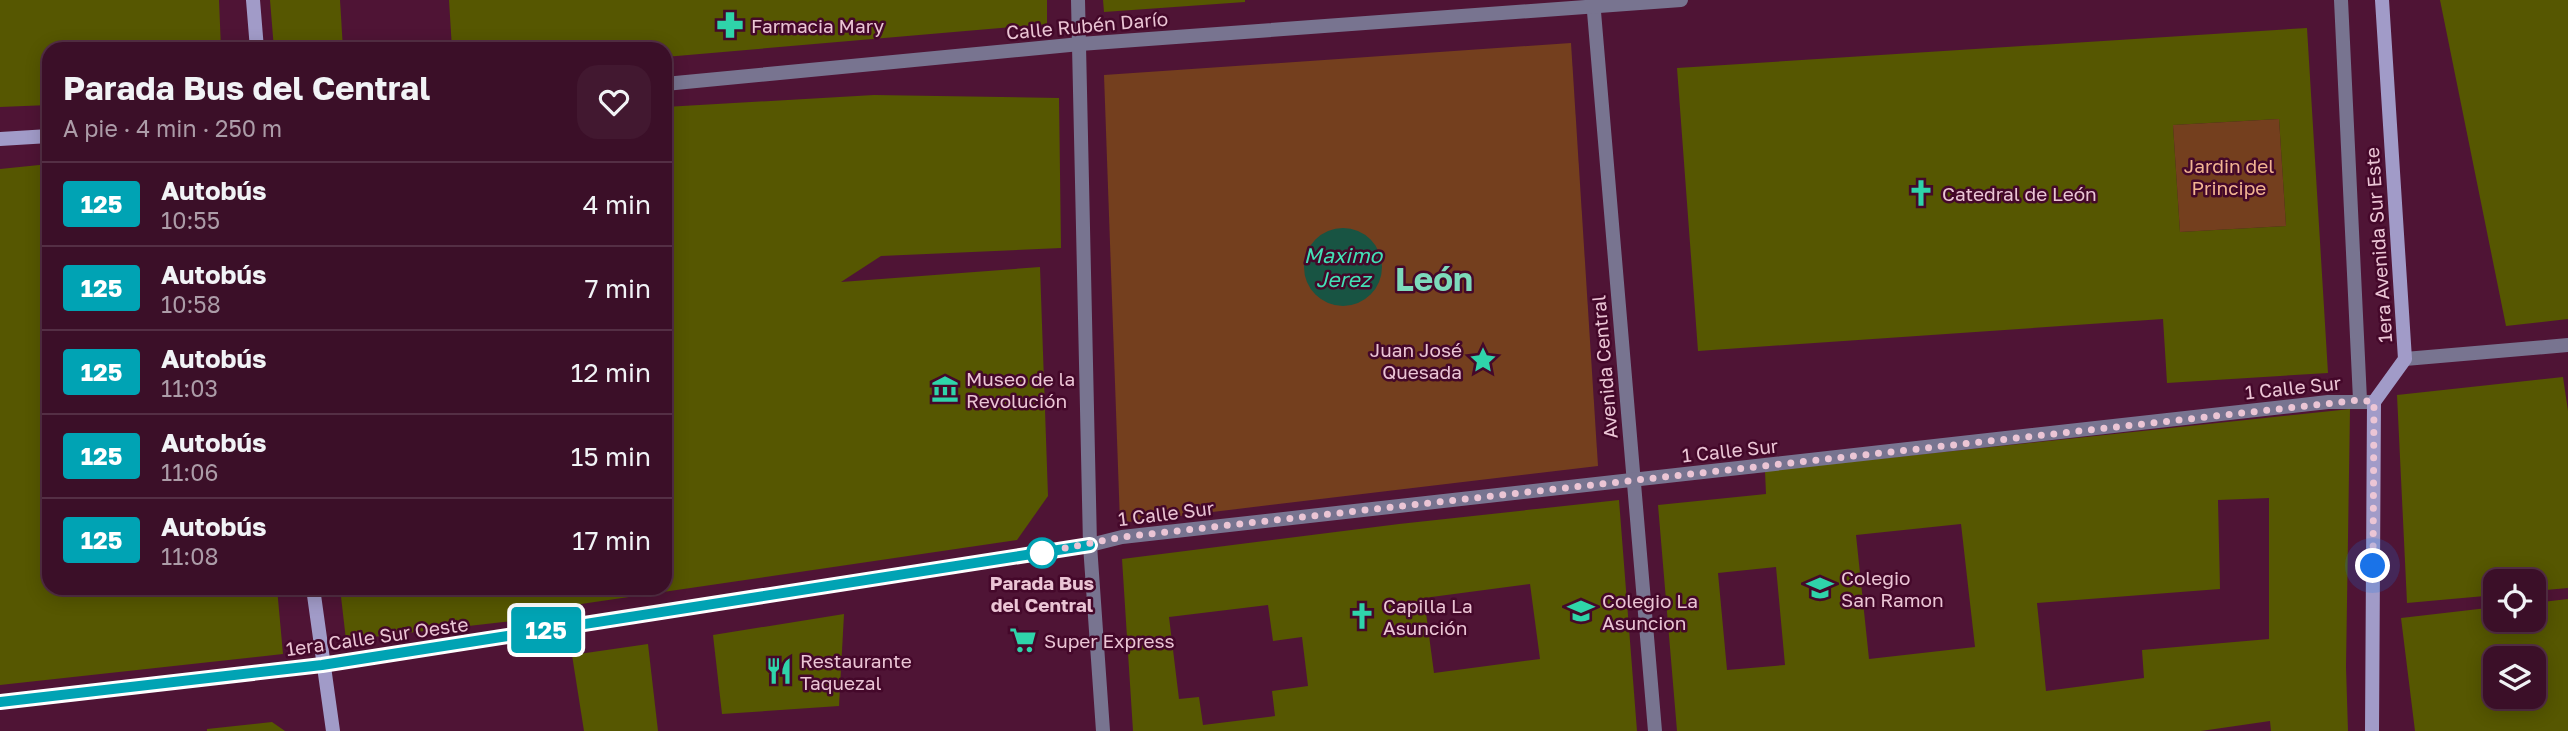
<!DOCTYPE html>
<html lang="es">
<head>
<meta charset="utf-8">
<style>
  :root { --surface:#3b0f28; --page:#421830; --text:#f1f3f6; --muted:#ac9ca8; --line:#542f45 }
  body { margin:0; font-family:"Golos Text",sans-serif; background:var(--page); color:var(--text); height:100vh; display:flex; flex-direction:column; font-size:26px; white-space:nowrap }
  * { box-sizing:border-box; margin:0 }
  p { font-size:23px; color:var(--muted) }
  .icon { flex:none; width:38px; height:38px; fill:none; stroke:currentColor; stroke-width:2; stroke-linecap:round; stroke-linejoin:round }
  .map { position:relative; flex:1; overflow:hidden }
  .panel { position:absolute; left:42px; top:42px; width:630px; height:553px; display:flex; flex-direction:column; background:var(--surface); border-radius:21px; box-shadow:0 4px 18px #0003,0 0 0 2px var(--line) }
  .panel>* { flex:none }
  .badge { padding:0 14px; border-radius:5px; font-size:24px; line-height:46px }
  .controls { position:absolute; left:2483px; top:569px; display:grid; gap:14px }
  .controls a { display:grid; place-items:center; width:63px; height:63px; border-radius:14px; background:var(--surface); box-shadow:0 4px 18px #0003,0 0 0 2px var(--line); font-size:35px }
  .you { position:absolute; width:35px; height:35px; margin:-18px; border:5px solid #fff; border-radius:50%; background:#1a73e8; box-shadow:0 0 0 10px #1a73e833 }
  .map>.badge { position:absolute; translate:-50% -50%; box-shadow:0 0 0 4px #fff }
  .round { display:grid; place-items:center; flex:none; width:74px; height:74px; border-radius:21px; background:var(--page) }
  .overview { display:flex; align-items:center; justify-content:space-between; height:119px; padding:0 21px }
  h1 { font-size:33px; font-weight:700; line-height:52px }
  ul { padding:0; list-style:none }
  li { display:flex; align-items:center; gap:21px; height:84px; padding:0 21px; border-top:2px solid var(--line) }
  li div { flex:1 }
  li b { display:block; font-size:26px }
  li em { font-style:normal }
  li .badge { min-width:77px; font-weight:700; text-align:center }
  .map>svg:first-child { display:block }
</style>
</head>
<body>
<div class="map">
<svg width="2568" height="731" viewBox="0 0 2568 731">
  <rect width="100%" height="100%" fill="#4f1435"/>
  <g fill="#743f1e">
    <path d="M1571,43L1598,466L1120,523L1104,75Z"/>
    <path d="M2279,119L2286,226L2180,232L2173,125Z"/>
  </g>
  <circle fill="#185443" cx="1343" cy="267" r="39"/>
  <g fill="#565701" fill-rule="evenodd">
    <path d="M0,0H219L221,49H49V105L0,107Z"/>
    <path d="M270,0H340L343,49H274Z"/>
    <path d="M449,0H1047V24L665,57V49H452Z"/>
    <path d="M1103,0H1245V2L1104,12Z"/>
    <path d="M2440,0H2568V319L2506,326Z"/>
    <path d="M2307,28L2328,373L2167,383L2163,319L1698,351L1677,68ZM2279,119L2286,226L2180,232L2173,125Z"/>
    <path d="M874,95L1059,98L1061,248L881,256L841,282L1040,267L1048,496L1017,540L581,604L582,613L346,640L340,588H665V107Z"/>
    <path d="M49,164V588H277L283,654L0,685V169Z"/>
    <path d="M2563,377L2568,411V588L2534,591V581H2496V595L2407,603L2397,395Z"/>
    <path d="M2350,409L2346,667L2348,731H2271L2270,721L2201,731H1677L1658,505L1766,494L1765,471ZM2269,498V639L2142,650L2144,678L2046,691L2037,603L2220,589L2218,500ZM1961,524L1975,647L1869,659L1856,535ZM1776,567L1785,665L1727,670L1718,573Z"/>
    <path d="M1619,500L1637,731H1133L1122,559L1399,524ZM1530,584L1540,659L1434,673L1424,598ZM1268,605L1273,641L1302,637L1308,686L1272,691L1275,716L1203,725L1199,697L1179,699L1169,617Z"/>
    <path d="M2568,599V731H2415L2401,618L2496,607V620H2534V603ZM2496,658H2534V696H2496Z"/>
    <path d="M844,614L839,706L722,714L713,635Z"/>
    <path d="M648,644L658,731H584L572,655Z"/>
    <path d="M272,722L285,731H207V729Z"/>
  </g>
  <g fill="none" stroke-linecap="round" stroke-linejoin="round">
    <g stroke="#787490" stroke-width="14">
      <path d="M1078,0L1090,545L1103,731"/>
      <path d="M1593,0L1655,731"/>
      <path d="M2341,0L2360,400"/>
      <path d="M665,84L1080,44L1681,0"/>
      <path d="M2405,359L2568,345"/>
      <path d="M0,702L322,665L1090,545L1122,537L2328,402H2374"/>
    </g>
    <g stroke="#a19bc8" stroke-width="14">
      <path d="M253,0L257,49"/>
      <path d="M0,139L49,136"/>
      <path d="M313,588L333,731"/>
      <path d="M2372,731L2374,402L2405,359L2382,0"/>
    </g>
  </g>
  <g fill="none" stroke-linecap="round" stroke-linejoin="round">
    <defs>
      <path id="line" d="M0,702L322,665L1090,545"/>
    </defs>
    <use href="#line" stroke="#fff" stroke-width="16"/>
    <use href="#line" stroke="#00a3b4" stroke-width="10"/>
    <path stroke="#ebc5d5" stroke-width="7" stroke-dasharray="0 12.6" d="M1042,553L1035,554L1122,537L2360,400L2374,402L2373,566"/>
  </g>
  <defs>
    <symbol id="pharmacy-bare" viewBox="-9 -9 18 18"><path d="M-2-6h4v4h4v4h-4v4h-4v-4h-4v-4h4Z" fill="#2fd4aa" stroke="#44082a" stroke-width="2.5" paint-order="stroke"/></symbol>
    <symbol id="church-bare" viewBox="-9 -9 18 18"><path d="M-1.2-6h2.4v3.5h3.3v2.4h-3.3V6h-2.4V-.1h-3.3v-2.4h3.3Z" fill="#2fd4aa" stroke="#44082a" stroke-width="2.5" paint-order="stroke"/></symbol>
    <symbol id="sight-bare" viewBox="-9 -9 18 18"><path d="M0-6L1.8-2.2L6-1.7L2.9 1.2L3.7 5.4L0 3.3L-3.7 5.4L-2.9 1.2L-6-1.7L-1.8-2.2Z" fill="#2fd4aa" stroke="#44082a" stroke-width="2.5" paint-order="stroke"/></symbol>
    <symbol id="museum-bare" viewBox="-9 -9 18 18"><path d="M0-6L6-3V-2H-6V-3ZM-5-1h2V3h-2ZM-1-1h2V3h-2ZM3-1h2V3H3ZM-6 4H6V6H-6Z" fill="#2fd4aa" stroke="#44082a" stroke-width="2.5" paint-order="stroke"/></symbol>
    <symbol id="school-bare" viewBox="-9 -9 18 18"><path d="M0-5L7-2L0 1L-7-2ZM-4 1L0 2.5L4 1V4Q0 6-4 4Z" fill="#2fd4aa" stroke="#44082a" stroke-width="2.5" paint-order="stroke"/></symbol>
    <symbol id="supermarket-bare" viewBox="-9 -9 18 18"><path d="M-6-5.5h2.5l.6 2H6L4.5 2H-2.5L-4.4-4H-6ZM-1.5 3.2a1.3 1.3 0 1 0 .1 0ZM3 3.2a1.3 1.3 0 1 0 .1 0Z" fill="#2fd4aa" stroke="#44082a" stroke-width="2.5" paint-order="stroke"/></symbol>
    <symbol id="restaurant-bare" viewBox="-9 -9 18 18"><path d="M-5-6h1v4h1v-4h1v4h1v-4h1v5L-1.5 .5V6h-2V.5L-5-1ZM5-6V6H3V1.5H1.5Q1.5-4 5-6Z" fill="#2fd4aa" stroke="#44082a" stroke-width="2.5" paint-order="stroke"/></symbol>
  </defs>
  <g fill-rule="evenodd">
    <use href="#pharmacy-bare" x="711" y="6" width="38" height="38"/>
    <use href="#church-bare" x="1902" y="174" width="38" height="38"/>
    <use href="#sight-bare" x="1464" y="341" width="38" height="38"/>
    <use href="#museum-bare" x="926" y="370" width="38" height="38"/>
    <use href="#school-bare" x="1801" y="569" width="38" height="38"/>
    <use href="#school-bare" x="1562" y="592" width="38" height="38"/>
    <use href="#church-bare" x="1343" y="597" width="38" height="38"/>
    <use href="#supermarket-bare" x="1004" y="621" width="38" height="38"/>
    <use href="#restaurant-bare" x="760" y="652" width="38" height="38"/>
  </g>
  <circle fill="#fff" stroke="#00a3b4" stroke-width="3.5" cx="1042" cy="553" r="14"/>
  <g text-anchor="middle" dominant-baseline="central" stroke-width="5" stroke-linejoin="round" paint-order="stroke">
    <g font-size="19" fill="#ebc5d5" stroke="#44082a" text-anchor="start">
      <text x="751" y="25">Farmacia Mary</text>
      <text x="1942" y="193">Catedral de León</text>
      <text x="1462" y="349" text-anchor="end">Juan José<tspan x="1462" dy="22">Quesada</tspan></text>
      <text x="966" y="378">Museo de la<tspan x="966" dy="22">Revolución</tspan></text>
      <text x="1841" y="577">Colegio<tspan x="1841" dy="22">San Ramon</tspan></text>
      <text x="1602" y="600">Colegio La<tspan x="1602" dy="22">Asuncion</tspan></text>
      <text x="1383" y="605">Capilla La<tspan x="1383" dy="22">Asunción</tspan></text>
      <text x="1044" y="640">Super Express</text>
      <text x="800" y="660">Restaurante<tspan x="800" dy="22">Taquezal</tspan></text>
    </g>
    <g font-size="19" fill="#ebc5d5" stroke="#44082a">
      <text transform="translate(1087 25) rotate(-5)">Calle Rubén Darío</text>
      <text transform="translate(2378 245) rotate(-94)">1era Avenida Sur Este</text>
      <text transform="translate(1604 367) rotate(-95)">Avenida Central</text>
      <text transform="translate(2293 387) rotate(-6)">1 Calle Sur</text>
      <text transform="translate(1730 450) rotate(-6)">1 Calle Sur</text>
      <text transform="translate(1166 513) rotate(-7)">1 Calle Sur</text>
      <text transform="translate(377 636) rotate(-8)">1era Calle Sur Oeste</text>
    </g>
    <g font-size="19" fill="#f2b592" stroke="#44082a">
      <text x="2229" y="165">Jardin del<tspan x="2229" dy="22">Principe</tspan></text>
    </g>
    <g font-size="19" font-weight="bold" fill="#ebc5d5" stroke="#44082a">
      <text x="1042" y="582">Parada Bus<tspan x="1042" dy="22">del Central</tspan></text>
    </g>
    <g font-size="21" font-style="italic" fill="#43e0b5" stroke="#44082a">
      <text x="1343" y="255">Maximo<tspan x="1343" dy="24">Jerez</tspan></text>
    </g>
    <g font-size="33" font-weight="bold" fill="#7ddabb" stroke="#44082a">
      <text x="1434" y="278">León</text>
    </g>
  </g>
</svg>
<div class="controls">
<a><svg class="icon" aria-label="locate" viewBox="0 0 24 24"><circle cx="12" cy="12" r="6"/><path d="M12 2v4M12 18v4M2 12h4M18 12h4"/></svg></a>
<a><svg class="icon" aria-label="layers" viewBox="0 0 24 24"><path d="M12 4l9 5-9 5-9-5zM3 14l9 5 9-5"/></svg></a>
</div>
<div class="you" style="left:2373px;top:566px"></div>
<b class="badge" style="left:546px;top:630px;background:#00a3b4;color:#fff">125</b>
<section class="panel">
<div class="overview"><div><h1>Parada Bus del Central</h1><p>A pie · 4 min · 250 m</p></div><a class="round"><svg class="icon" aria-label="heart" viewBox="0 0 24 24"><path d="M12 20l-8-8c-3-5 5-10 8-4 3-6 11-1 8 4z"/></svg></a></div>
<ul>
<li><span class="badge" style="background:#00a3b4;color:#fff">125</span><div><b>Autobús</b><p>10:55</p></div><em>4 min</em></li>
<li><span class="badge" style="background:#00a3b4;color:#fff">125</span><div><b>Autobús</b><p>10:58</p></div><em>7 min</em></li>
<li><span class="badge" style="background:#00a3b4;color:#fff">125</span><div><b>Autobús</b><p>11:03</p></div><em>12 min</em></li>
<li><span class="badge" style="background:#00a3b4;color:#fff">125</span><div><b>Autobús</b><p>11:06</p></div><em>15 min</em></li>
<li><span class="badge" style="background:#00a3b4;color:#fff">125</span><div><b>Autobús</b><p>11:08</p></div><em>17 min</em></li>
</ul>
</section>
</div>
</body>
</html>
